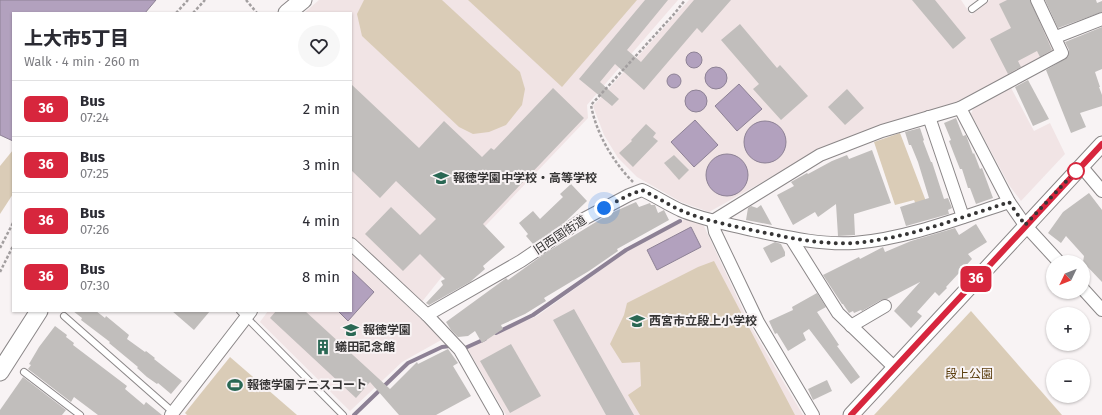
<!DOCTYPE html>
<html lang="en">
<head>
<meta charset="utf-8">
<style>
  :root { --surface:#fff; --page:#f7f7f7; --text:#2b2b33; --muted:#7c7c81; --line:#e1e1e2 }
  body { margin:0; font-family:"Fira Sans","Noto Sans JP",sans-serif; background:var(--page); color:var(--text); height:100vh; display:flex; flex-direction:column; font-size:15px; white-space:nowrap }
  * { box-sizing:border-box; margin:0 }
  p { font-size:13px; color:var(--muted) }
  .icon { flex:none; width:22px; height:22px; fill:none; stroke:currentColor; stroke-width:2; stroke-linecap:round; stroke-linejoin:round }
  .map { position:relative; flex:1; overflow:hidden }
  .panel { position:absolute; left:12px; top:12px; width:340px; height:300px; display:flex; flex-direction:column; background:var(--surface); border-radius:0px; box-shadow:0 1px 3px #0004 }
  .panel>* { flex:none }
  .badge { padding:0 8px; border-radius:6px; font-size:14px; line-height:26px }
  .needle { width:26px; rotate:227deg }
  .tools { position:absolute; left:1046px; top:255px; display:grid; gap:8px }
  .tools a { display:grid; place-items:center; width:44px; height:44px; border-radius:50%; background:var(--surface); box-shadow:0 1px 3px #0004; font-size:20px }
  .you { position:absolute; width:20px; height:20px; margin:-10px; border:3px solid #fff; border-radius:50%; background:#1a73e8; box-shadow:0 0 0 6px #1a73e833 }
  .map>.badge { position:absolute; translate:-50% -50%; box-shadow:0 0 0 2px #fff }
  .round { display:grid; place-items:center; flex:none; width:42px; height:42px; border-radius:21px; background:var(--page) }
  .head { display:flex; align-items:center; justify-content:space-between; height:68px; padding:0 12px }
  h1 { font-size:19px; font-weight:800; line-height:30px }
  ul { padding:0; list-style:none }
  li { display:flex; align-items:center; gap:12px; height:56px; padding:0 12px; border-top:1px solid var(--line) }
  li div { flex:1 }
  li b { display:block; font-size:15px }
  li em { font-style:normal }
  li .badge { min-width:44px; font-weight:700; text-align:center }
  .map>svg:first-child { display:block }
</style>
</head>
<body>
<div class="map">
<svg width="1102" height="415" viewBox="0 0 1102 415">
  <rect width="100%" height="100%" fill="#f8f3f4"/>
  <g fill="#f1e4e5">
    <path d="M319,0H678L587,105L588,118L468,244L421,303L351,238V13H304Z"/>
    <path d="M689,0H961L971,15L990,0H1030L1055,52L950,105L816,152L709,212L681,202L637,177L618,158L604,135L593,106Z"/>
    <path d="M1010,86L1034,131L1050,123L1065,154L1021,201L1009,185L971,114L975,105Z"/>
    <path d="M685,219L703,224L750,325L803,415H506L466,346L537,316L626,252Z"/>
    <path d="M351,254L443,339L402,362L350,411L260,322L268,311H351Z"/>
  </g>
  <g fill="#daccb7">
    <path d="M364,0H442L520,72L525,89L522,105L506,125L489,132L473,134L459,127L362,36L357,14Z"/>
    <path d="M468,0H637L562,87Z"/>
    <path d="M900,133L932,217L923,220L914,200L895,205L874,142Z"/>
    <path d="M13,150V194L0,214V166Z"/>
    <path d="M714,261L795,415H640L628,395L641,386L640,362L622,363L610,344L624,315L627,303L698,267Z"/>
    <path d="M971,311L1062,415H874L957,326Z"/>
    <path d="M230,357L297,415H187L185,413Z"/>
  </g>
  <g fill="#b2a1be" stroke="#8d8195">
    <path d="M0,0H156L145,13H13V141L0,135Z"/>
    <circle cx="694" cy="60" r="8"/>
    <circle cx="716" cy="78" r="11"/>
    <circle cx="674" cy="81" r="7"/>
    <path d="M739,84L762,109L737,131L715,106Z"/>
    <circle cx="696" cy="101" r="11"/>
    <path d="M695,120L718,145L694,167L671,142Z"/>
    <circle cx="765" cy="142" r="21"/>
    <circle cx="727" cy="175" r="21"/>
    <path d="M691,227L701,247L657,270L647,250Z"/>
    <path d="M351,270L374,292L348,321L338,311H351Z"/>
  </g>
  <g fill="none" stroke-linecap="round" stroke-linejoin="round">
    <g stroke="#8d8195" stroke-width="4">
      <path d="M496,333L533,315L626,250L680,221"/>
      <path d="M465,348L485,339"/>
      <path d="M354,415L408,363L442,347L450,346"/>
    </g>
  </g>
  <g fill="#c1bebc">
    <path d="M645,0H668L627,50L641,62L694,0H731L702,33L697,28L644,90L615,64L600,82L619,99L612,106L579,79Z"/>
    <path d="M912,0H935L966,38L953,49Z"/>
    <path d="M1007,0H1030L1052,50L1040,57L1037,51L1018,61L1021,67L1008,74L990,39L1011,28L999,4Z"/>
    <path d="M1045,0H1096L1097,3L1102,1V12L1058,28Z"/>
    <path d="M740,24L777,68L780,65L808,96L781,120L753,89L759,84L721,40Z"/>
    <path d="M1102,27V69L1095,72L1100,87H1099L1102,95V106L1080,113L1086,127L1071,133L1046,70L1068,57L1069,50L1065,42Z"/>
    <path d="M1028,80L1049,119L1033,126L1015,87Z"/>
    <path d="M351,84L419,148L444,121L482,157L491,148L494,150L553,88L584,118L483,224L505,247L483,266L485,269L470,282L429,305L426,303L443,285L441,281L445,279L420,254L403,271L365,234L391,207L420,235L436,219L396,181L380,198L351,170Z"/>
    <path d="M847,89L864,108L845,125L828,107Z"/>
    <path d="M956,118L963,136L966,135L973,154L974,153L980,169L982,168L993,198L976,204L970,188H968L962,169H960L954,154L949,141L951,140L944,123Z"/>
    <path d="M646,124L656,133L653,137L658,141L633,167L619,153L632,141L631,140Z"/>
    <path d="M920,128L924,140L923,141L931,162H932L944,199L948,198L952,208L948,210L949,214L906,226L900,207L929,198L918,162L911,145H909L905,132Z"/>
    <path d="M872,150L891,203L854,214L855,235L838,236L836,204L818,217L815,212L793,225L777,195L794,186L791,182L807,173L808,174L832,161L847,155L849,159Z"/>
    <path d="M674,155L689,170L679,180L664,163Z"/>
    <path d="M571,184L587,201L564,223L533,244L526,236L528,234L519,223L533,211L540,219L563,197L560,194Z"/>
    <path d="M1089,193L1102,210V282L1083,262L1084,256L1066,236L1061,243L1048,233L1063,212Z"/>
    <path d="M636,202L639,207L650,203L651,205H655L658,213L664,210L669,220L617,249L618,251L589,271L544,298L546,301L525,314L501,325L503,329L482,343L475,331L468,336L458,337L451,330L446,322L505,279L506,278L508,280L547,252L609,214Z"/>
    <path d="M761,205L772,225L746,220L748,208L751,206L757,208Z"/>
    <path d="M976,224L987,242L968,254L972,259L946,287L947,288L939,296L935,292L917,312L922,316L911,328L894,311L920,282L887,299L881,300L862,311L861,310L854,313L853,311L849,313L843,304H842L823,275L859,257L860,259L883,247L885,252L911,241L955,228L959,235Z"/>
    <path d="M775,242L781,244L785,252V256L771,263L763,248Z"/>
    <path d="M817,293L826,307L817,312L839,345L837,346L860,377L851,384L809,329L803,333L806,340L788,351L777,333L775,334L769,321L793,310L792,307Z"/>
    <path d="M574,309L626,401L634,415H606L553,320Z"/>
    <path d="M73,311H96L105,318L106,316L129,335L127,339L145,352L146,351L155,358L154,359L182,381L171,394L158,383L157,384L147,377L137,368L138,367L109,343L110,342L81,320L82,318Z"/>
    <path d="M172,311H210L194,330Z"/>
    <path d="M276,311H305L390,389L417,362L418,364L448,349L458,363L453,366L471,396L436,415H399L370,382L356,398L270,318Z"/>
    <path d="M55,326L67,335L66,337L74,343L73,345L127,386L125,389L144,405L146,402L162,415H98L74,397L71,402L28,369L31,365L29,364L39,347Z"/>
    <path d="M511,344L541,396L510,413L480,361Z"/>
    <path d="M23,377L66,410L62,415H0V410Z"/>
    <path d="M827,380L832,391L813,400L808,389Z"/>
  </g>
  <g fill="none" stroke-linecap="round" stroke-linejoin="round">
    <defs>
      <g id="service">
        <path d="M972,9L984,0"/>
        <path d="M240,311L343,415"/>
        <path d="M64,316L174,413"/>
        <path d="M24,372L80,415"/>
      </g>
      <g id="minor">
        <path d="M1056,37L1102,19"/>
        <path d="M960,108L1009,202L1025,225L1059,262"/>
        <path d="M929,117L963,217"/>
        <path d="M1081,166L1102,191"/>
        <path d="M791,238L838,313L895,368"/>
        <path d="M351,244L427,315L521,261L580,221L629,195L642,190C655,196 667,204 680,210C703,220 728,224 752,230C786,237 820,245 854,243C906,239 960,218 1009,202"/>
        <path d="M1083,289L1102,310"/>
        <path d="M427,315L460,350L497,415"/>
        <path d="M851,326L885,306"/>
        <path d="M171,415L251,311"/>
        <path d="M813,415L758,322L715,232L713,221L820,155L882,131L960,108L1062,53L1037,0"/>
      </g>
      <path id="tertiary" d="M851,415L1102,144"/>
      <g id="secondary">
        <path d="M287,13L303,0"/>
        <path d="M0,372L39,311"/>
      </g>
    </defs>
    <use href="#service" stroke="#8b8788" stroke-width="8"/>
    <use href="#minor" stroke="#8b8788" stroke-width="14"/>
    <use href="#tertiary" stroke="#8b8788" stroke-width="17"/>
    <use href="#secondary" stroke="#8b8788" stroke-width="19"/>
    <g stroke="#a39fa0" stroke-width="2.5" stroke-dasharray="3 2" stroke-linecap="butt">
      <path d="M246,0L257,13"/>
      <path d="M176,13L188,0"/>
      <path d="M193,13L205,0"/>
      <path d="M633,182C613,162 596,133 591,105L675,13L685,0"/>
      <path d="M0,248L13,223"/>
      <path d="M0,272L13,246"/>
    </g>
    <use href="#service" stroke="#fff" stroke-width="6"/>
    <use href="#minor" stroke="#fff" stroke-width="12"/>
    <use href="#tertiary" stroke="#fff" stroke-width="15"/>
    <use href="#secondary" stroke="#fff" stroke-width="17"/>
  </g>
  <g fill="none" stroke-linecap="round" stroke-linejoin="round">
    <defs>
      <path id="line" d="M851,415L1102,144"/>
    </defs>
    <use href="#line" stroke="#fff" stroke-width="9"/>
    <use href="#line" stroke="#d7263d" stroke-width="6"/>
    <path stroke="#363535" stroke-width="4" stroke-dasharray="0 7.2" d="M604,208L629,195L642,190C655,196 667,204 680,210C703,220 728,225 752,230C786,237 819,245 854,243C905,239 960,218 1009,202L1025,225L1076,171"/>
  </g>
  <defs>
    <symbol id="school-bare" viewBox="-9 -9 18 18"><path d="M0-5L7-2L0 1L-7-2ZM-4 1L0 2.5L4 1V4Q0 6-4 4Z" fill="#2a6854" stroke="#f8f3f4" stroke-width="2.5" paint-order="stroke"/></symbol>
    <symbol id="building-bare" viewBox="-9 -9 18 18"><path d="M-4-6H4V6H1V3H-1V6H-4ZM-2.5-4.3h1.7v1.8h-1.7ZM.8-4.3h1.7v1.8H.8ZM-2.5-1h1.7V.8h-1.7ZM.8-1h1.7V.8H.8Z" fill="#2a6854" stroke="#f8f3f4" stroke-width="2.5" paint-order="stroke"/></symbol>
    <symbol id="stadium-bare" viewBox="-9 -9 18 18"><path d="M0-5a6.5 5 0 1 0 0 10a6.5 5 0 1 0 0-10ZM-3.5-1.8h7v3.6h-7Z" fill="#2a6854" stroke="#f8f3f4" stroke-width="2.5" paint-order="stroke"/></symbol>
  </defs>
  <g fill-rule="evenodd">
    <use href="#school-bare" x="430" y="167" width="22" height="22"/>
    <use href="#school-bare" x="626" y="310" width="22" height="22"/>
    <use href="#school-bare" x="340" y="319" width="22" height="22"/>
    <use href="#building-bare" x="312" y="336" width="22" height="22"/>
    <use href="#stadium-bare" x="224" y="374" width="22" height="22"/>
  </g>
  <circle fill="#fff" stroke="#d7263d" stroke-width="2" cx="1076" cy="171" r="8"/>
  <g text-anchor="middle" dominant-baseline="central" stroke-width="4" stroke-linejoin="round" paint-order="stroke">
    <g font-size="12" font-weight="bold" fill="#363535" stroke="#f8f3f4" text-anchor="start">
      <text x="453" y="178">報徳学園中学校・高等学校</text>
      <text x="649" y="321">西宮市立段上小学校</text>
      <text x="363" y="330">報徳学園</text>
      <text x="335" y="347">蟻田記念館</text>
      <text x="247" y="385">報徳学園テニスコート</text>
    </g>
    <g font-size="12" fill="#363535" stroke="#f8f3f4">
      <text transform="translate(560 235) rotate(-33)">旧西国街道</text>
    </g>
    <g font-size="12" fill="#5b3e0d" stroke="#f8f3f4">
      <text x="969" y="374">段上公園</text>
    </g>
  </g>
</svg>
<div class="tools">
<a><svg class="needle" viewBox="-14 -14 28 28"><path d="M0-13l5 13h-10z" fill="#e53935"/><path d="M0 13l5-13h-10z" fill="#7c7c81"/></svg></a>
<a>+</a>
<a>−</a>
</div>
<div class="you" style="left:604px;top:208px"></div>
<b class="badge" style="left:976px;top:279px;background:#d7263d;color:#fff">36</b>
<section class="panel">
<div class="head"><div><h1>上大市5丁目</h1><p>Walk · 4 min · 260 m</p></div><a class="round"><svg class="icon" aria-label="heart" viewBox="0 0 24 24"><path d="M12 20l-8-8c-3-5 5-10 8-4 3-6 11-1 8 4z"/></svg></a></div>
<ul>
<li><span class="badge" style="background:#d7263d;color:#fff">36</span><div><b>Bus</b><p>07:24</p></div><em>2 min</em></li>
<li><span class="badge" style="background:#d7263d;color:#fff">36</span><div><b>Bus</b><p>07:25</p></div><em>3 min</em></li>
<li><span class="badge" style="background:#d7263d;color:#fff">36</span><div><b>Bus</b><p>07:26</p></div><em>4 min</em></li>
<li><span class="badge" style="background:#d7263d;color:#fff">36</span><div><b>Bus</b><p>07:30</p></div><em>8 min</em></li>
</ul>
</section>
</div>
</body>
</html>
